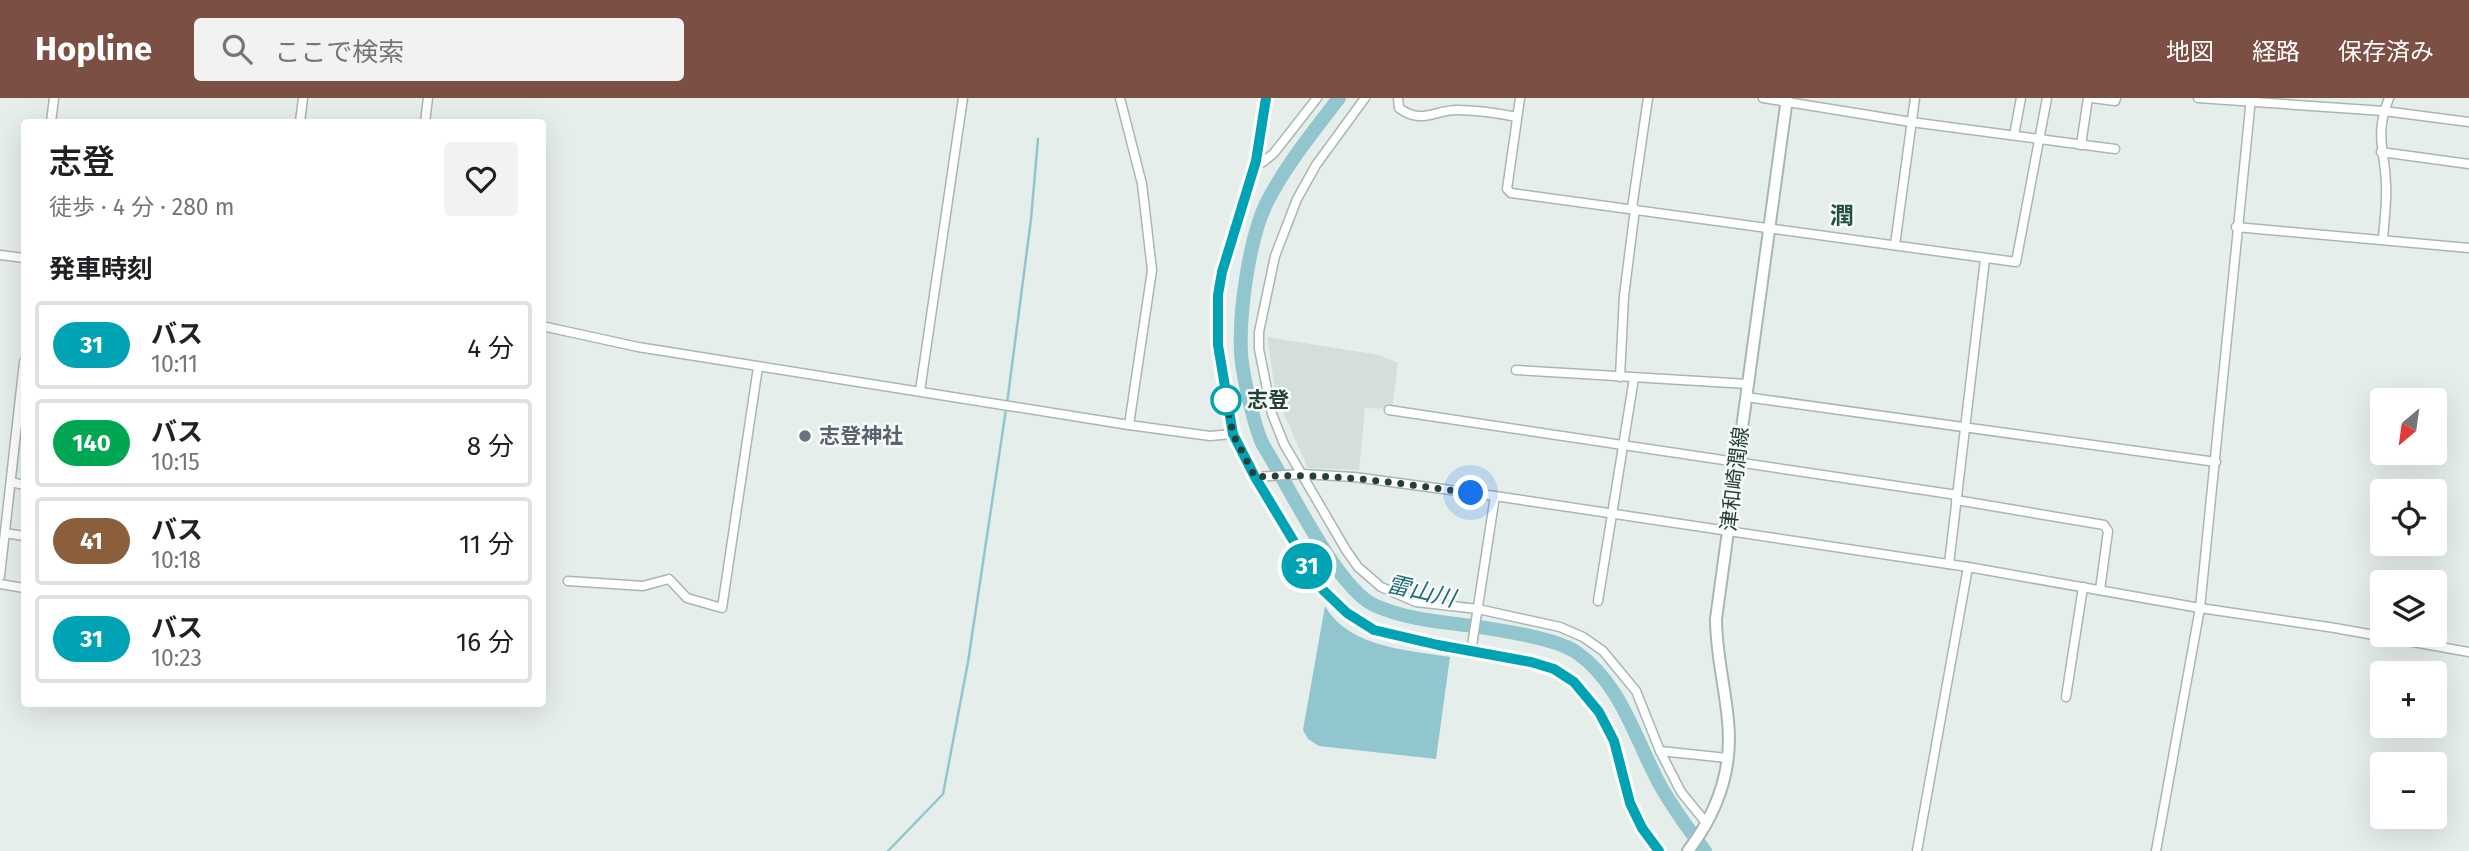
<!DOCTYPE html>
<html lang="ja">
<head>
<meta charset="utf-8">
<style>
  :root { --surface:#fff; --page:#f2f2f2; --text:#202124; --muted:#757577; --line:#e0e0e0; --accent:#7b4f43 }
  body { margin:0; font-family:"Fira Sans","Noto Sans JP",sans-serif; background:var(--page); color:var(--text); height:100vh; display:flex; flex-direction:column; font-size:26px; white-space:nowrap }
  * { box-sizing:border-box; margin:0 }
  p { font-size:23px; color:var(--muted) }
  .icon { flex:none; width:38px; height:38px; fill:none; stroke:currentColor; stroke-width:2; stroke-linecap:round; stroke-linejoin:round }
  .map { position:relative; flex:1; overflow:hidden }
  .side { position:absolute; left:21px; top:21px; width:525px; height:588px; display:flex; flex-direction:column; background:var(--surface); border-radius:7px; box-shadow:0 7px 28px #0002 }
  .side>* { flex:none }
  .badge { padding:0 14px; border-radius:23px; font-size:24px; line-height:46px }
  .needle { width:46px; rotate:209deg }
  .controls { position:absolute; left:2370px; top:290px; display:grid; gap:14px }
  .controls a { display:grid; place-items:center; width:77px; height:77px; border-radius:7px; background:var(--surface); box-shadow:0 7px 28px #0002; font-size:35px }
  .you { position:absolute; width:35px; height:35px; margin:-18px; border:5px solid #fff; border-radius:50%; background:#1a73e8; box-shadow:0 0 0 10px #1a73e833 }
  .map>.badge { position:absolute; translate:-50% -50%; box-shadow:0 0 0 4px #fff }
  h2 { padding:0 28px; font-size:26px; line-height:63px }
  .round { display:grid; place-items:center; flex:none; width:74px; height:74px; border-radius:7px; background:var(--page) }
  .overview { display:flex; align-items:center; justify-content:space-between; height:119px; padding:0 28px }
  h1 { font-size:33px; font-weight:600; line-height:52px }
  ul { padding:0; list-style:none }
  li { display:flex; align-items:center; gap:21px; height:88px; margin:0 14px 10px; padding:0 14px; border:4px solid var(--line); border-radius:7px }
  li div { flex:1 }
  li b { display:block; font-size:26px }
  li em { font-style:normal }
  li .badge { min-width:77px; font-weight:700; text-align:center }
  header { display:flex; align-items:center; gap:42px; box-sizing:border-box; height:98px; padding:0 35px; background:var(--accent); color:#fff }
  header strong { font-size:33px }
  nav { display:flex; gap:38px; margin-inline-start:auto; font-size:24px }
  .search { width:490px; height:63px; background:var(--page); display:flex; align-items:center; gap:18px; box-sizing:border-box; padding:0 24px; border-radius:7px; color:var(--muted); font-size:26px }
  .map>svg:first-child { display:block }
</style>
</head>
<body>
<header>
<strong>Hopline</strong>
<div class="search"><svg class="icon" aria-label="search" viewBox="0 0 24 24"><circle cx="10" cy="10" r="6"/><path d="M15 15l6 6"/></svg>ここで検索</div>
<nav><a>地図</a><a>経路</a><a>保存済み</a></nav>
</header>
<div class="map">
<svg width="2469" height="753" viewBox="0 0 2469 753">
  <rect width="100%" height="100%" fill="#e6eeeb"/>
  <path fill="#d4deda" d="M1267,239L1379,257L1398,265L1392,311L1365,310L1359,372L1308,370L1276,298Z"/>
  <path fill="#92c6cf" d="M1325,508C1349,550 1409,552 1450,559L1436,661L1319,648L1308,641L1303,632Z"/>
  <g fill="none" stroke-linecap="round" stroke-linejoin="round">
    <path stroke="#92c6cf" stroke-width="2.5" d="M888,753L943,696L968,564L1008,298L1031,121L1038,41"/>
    <path stroke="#92c6cf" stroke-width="14" d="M1339,0C1313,34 1285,68 1266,106C1249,142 1239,214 1241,254C1242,275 1254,328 1263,347C1288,386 1336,489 1374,507C1404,521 1441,524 1473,528C1499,532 1555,540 1576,554C1621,585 1635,641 1660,687C1673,710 1689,732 1705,753"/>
    <defs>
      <g id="street">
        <path d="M1120,0L1142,86L1152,172L1129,327"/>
        <path d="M1365,0L1316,67L1297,101L1275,158L1259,234V251L1272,316L1284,346L1346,452L1358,469L1381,489L1416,504L1478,511L1560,529L1583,539L1603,553L1636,593L1660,653L1681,694L1707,726"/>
        <path d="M1398,0L1399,10C1422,27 1434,12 1457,12C1478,12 1497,15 1517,19"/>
        <path d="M1520,0L1507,91L1511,95L2016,164L2047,0"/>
        <path d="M1763,0L1911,24L2115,51"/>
        <path d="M2092,0L2115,3L2116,0"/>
        <path d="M2198,0L2384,13L2469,24"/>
        <path d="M51,24L54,0"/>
        <path d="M300,24L303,0"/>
        <path d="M425,24L428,0"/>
        <path d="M2014,37L2021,0"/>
        <path d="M2081,47L2088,0"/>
        <path d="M2381,54L2469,66"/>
        <path d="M1256,63L1263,64L1274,55L1317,0"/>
        <path d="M1632,110L1648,0"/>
        <path d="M2236,129L2469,150"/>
        <path d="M2383,142C2384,124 2387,105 2386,87C2385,51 2374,38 2389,0"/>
        <path d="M1895,147L1915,0"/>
        <path d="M0,157L24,160"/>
        <path d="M542,228L638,249L1129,327L1210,338L1233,336"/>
        <path d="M1516,272L1748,286"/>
        <path d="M1620,279L1624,198L1635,111"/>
        <path d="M920,293L963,0"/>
        <path d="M1746,299L2216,364"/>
        <path d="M1389,312L1957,397"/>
        <path d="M1255,379L1301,376L1354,379L1495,398L1968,469L2200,510L2335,530L2469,554"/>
        <path d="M11,384L24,387"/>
        <path d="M1956,402L2104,427L2108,433L2100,492"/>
        <path d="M5,435L24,438"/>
        <path d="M1949,466L1985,161"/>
        <path d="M0,478L24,264"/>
        <path d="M568,483L643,488L669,481L687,500L722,510L758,269"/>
        <path d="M0,486L24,490"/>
        <path d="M1598,503L1634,280"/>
        <path d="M1471,554L1495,398"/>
        <path d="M2066,599L2083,489"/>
        <path d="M1660,653L1727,660"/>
        <path d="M1917,753L1968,469"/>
        <path d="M2156,753L2200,510L2251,0"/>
      </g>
      <g id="secondary">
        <path d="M1266,0L1256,63L1222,174L1218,197V247L1233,336L1255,379L1323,491L1347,515L1374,532L1438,547L1531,564L1554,571L1574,584L1599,614L1614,643L1630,705L1642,730L1659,753"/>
        <path d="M1688,753C1717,715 1733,671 1728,623C1725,588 1716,556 1716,521L1787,0"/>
      </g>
    </defs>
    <use href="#street" stroke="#a9b6b2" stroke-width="11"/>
    <use href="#secondary" stroke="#a5b9b2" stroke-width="14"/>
    <use href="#street" stroke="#fff" stroke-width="8"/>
    <use href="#secondary" stroke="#fff" stroke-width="10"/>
  </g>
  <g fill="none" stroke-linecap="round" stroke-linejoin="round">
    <defs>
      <path id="line" d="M1266,0L1256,63L1222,174L1218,197V247L1233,336L1255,379L1323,492L1347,515L1374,532L1438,547L1531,564L1554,571L1574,584L1599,614L1614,643L1630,705L1642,730L1659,753"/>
    </defs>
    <use href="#line" stroke="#fff" stroke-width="16"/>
    <use href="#line" stroke="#00a3b4" stroke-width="10"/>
    <path stroke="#264039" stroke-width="7" stroke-dasharray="0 12.6" d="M1226,302L1225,297L1233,336L1255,379C1330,374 1397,385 1471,395"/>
  </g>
  <circle fill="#fff" stroke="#00a3b4" stroke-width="3.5" cx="1226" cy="302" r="14"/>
  <circle fill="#6b7280" stroke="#f7fbf9" stroke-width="2.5" cx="805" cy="338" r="7"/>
  <g text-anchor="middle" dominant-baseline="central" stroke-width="5" stroke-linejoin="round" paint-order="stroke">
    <g font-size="21" font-weight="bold" fill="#264039" stroke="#f7fbf9" text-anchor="start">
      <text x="1247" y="302">志登</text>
    </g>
    <g font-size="21" font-weight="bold" fill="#5b616d" stroke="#f7fbf9" text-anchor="start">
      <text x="819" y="338">志登神社</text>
    </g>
    <g font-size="21" fill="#264039" stroke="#f7fbf9">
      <text transform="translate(1735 381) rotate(-83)">津和崎潤線</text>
    </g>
    <g font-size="23" font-style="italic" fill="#236b79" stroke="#f7fbf9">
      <text transform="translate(1421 493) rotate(13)">雷山川</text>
    </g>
    <g font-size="24" font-weight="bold" fill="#235145" stroke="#f7fbf9">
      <text x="1842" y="118">潤</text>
    </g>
  </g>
</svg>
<div class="controls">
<a><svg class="needle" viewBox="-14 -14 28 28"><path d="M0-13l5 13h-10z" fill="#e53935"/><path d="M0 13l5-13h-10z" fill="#757577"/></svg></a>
<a><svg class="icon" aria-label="locate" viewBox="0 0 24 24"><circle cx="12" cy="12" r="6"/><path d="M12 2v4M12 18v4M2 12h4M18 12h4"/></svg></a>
<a><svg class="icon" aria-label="layers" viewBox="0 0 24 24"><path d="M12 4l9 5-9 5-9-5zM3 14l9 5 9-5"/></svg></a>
<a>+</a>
<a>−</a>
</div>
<div class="you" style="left:1471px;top:395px"></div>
<b class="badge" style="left:1307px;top:468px;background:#00a3b4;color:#fff">31</b>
<section class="side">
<div class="overview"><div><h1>志登</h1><p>徒歩 · 4 分 · 280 m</p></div><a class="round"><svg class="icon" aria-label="heart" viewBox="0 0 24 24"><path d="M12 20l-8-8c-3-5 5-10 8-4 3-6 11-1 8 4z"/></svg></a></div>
<h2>発車時刻</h2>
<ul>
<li><span class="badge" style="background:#00a3b4;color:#fff">31</span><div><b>バス</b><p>10:11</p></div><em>4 分</em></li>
<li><span class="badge" style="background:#00a651;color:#fff">140</span><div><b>バス</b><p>10:15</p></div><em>8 分</em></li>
<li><span class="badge" style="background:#8b5e3c;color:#fff">41</span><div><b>バス</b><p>10:18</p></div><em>11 分</em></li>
<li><span class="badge" style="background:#00a3b4;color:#fff">31</span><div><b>バス</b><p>10:23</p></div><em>16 分</em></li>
</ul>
</section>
</div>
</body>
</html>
